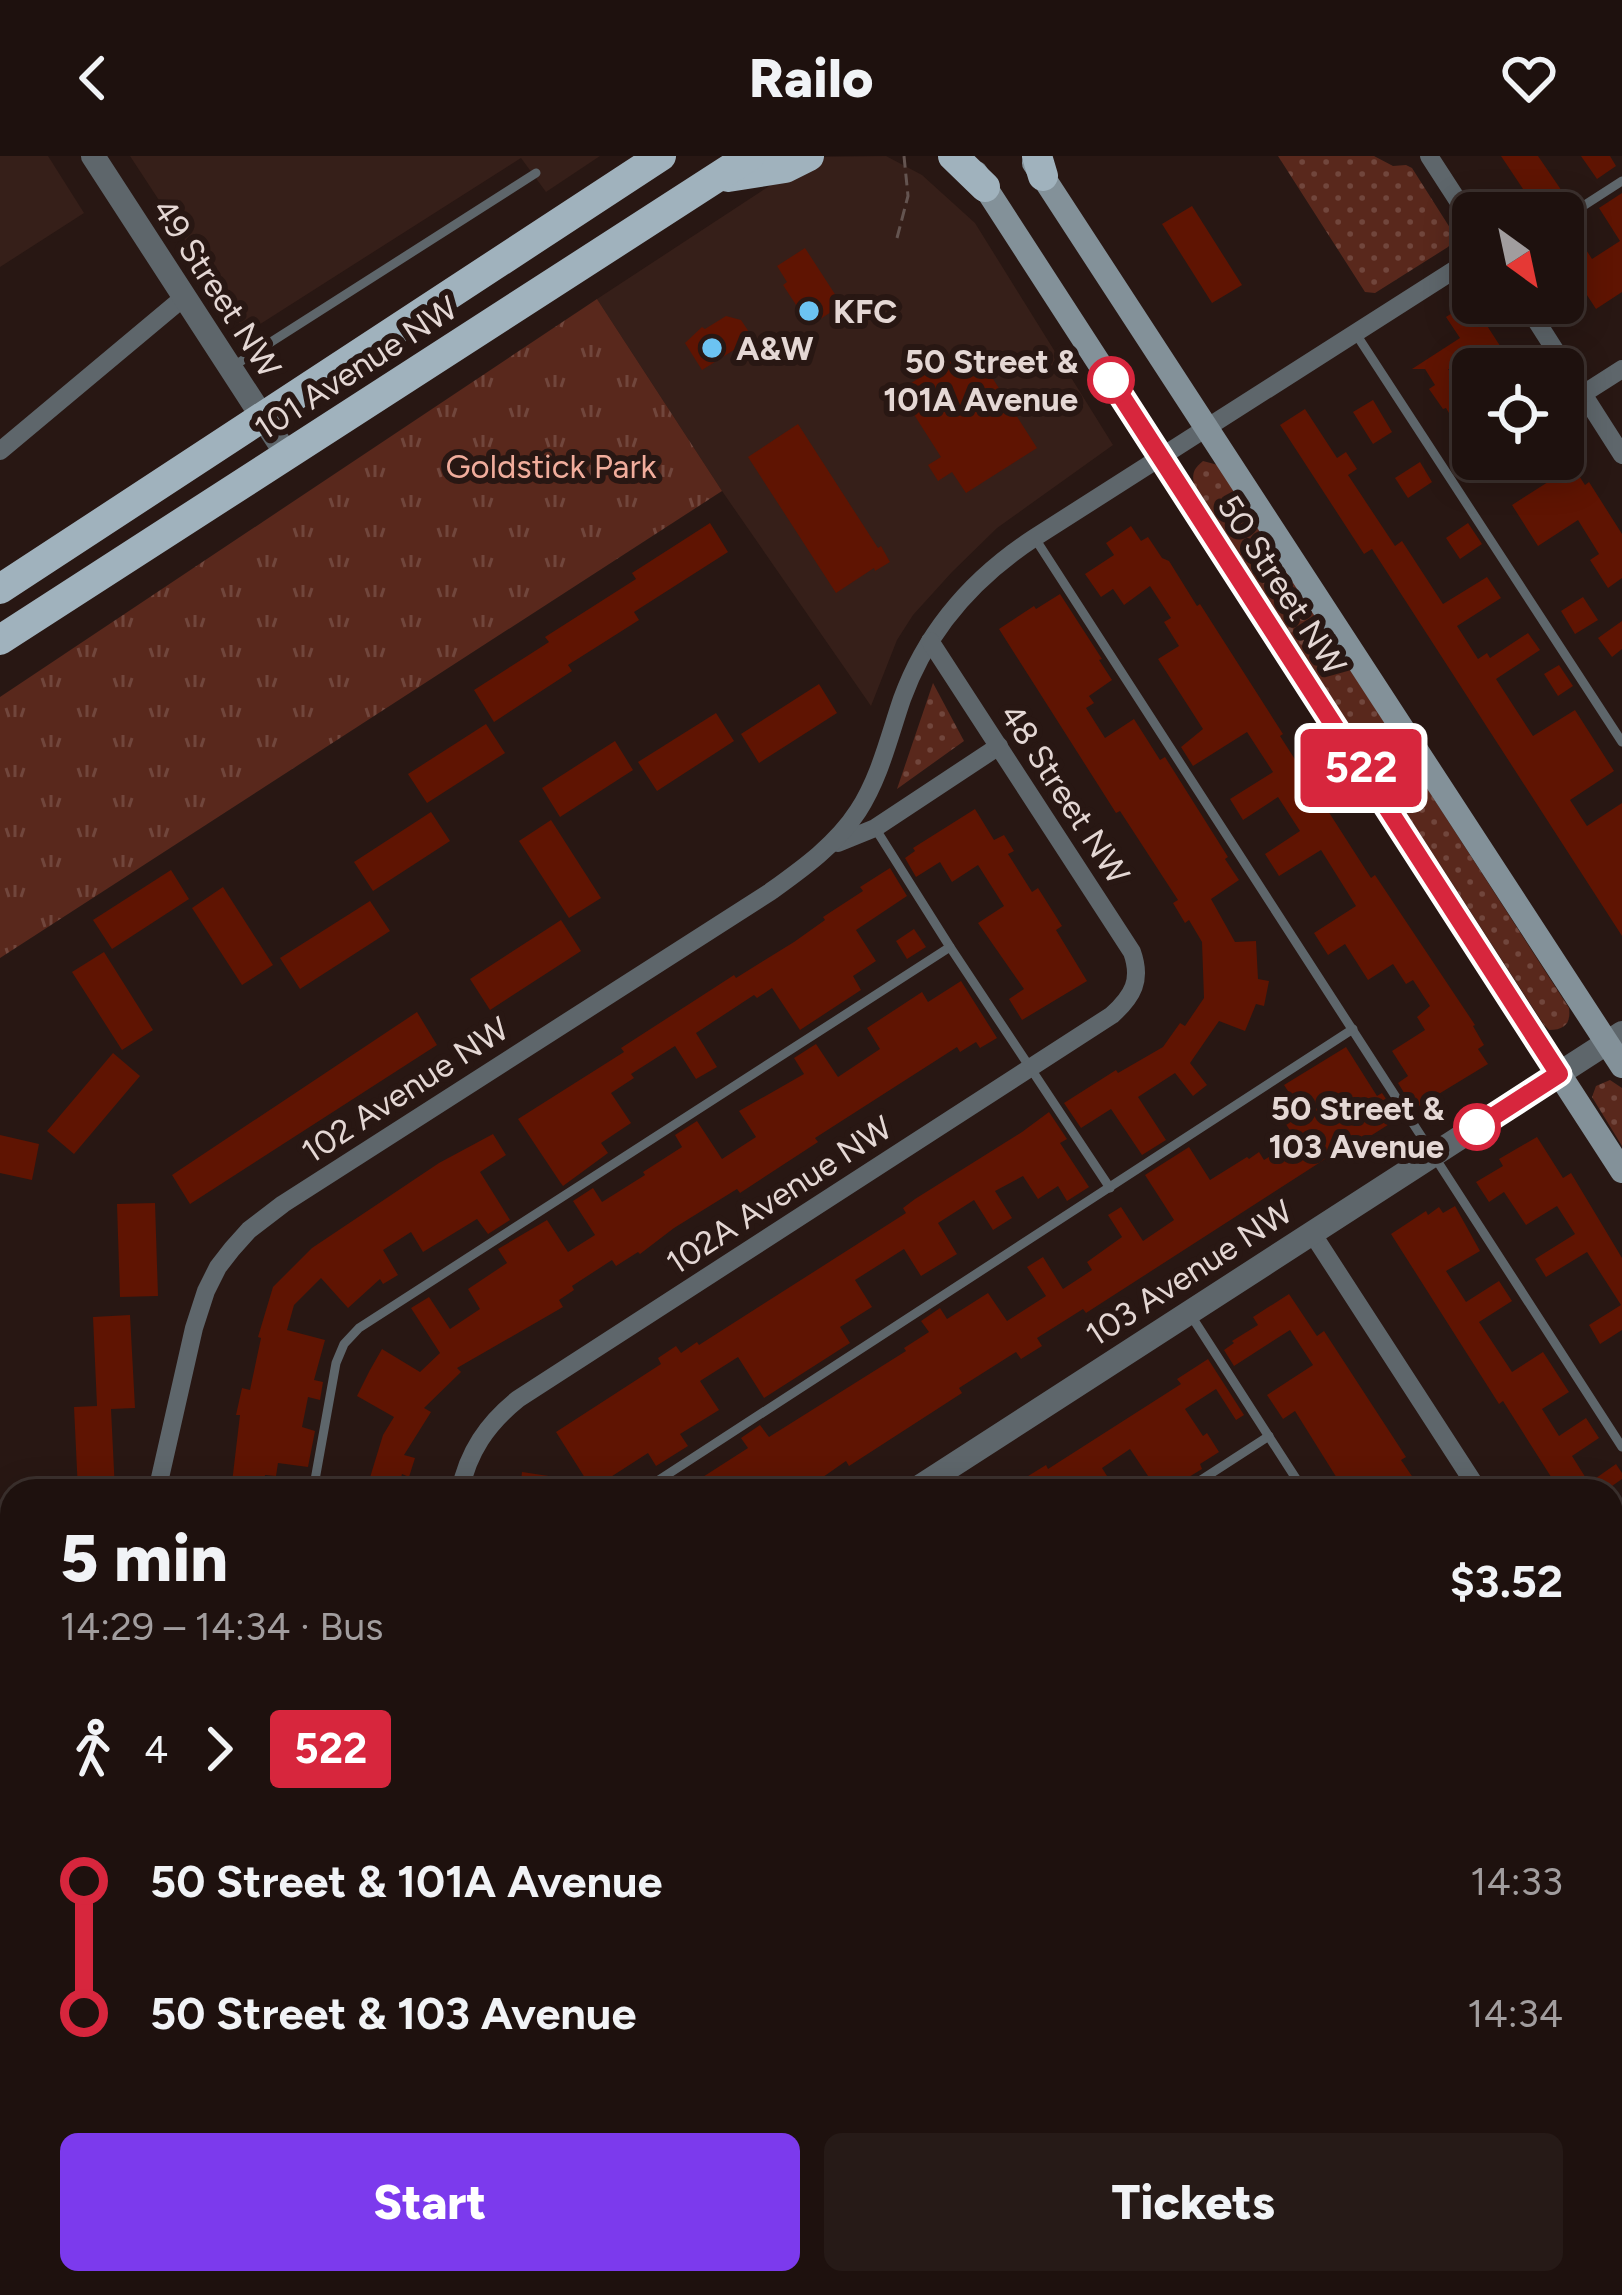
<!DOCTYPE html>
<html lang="en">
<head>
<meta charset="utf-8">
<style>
  :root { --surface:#1e110e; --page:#261a17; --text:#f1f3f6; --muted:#a19d9e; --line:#3c312e; --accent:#7c3aed }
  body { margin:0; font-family:Figtree,sans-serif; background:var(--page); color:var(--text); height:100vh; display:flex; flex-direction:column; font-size:45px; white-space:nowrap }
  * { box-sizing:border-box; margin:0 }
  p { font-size:39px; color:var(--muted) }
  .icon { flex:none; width:66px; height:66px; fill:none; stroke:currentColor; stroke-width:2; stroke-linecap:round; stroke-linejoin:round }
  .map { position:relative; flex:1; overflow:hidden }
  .panel { position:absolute; left:0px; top:1323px; width:1623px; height:816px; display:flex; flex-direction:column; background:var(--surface); border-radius:36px 36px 0 0; box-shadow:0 6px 30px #0003,0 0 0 3px var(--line) }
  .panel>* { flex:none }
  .badge { padding:0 24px; border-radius:9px; font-size:42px; line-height:78px }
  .needle { width:78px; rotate:147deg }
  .buttons { position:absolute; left:1452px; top:36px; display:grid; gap:24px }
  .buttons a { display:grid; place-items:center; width:132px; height:132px; border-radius:18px; background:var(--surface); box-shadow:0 6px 30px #0003,0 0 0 3px var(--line); font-size:60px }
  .map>.badge { position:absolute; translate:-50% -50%; box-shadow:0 0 0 6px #fff }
  .legs { display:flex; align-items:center; gap:18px; height:132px; padding:0 60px; font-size:39px }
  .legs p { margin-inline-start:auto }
  .overview { display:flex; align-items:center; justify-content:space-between; height:204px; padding:0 60px }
  h1 { font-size:66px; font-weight:800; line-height:90px }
  .action { display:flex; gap:24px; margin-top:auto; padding:24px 60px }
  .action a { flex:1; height:138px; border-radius:18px; background:var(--accent); color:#fff; font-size:48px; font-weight:800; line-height:138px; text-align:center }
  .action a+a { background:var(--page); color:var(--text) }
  ul { padding:0 60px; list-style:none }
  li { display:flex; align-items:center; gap:42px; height:132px; font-size:45px }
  li i { display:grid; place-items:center; width:18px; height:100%; margin:0 15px; background:currentColor }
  li i::after { content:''; width:30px; height:30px; margin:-15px; border:9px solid; border-radius:50%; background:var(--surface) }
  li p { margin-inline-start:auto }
  li:first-child i { background:linear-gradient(#0000 50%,currentColor 0) }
  li:last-child i { background:linear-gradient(currentColor 50%,#0000 0) }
  header { display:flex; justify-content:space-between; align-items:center; height:156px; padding:0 60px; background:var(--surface); font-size:54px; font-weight:800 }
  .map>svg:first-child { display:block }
</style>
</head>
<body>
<header><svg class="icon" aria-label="back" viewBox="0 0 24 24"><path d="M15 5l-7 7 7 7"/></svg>Railo<svg class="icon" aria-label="heart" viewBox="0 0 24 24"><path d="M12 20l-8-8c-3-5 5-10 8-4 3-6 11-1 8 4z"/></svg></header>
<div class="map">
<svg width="1622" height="2139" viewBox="0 0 1622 2139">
  <defs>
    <pattern id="grass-dots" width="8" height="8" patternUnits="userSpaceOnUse" patternTransform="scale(3)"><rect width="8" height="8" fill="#59281c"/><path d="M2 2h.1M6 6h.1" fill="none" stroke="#71463c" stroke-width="1.8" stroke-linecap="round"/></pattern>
    <pattern id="park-tufts" width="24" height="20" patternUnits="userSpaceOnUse" patternTransform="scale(3)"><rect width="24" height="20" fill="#59281c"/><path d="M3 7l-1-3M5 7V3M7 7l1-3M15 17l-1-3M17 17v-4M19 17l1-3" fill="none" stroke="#71463c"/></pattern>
  </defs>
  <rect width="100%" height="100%" fill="#281713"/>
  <g fill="#361f19">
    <path d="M0,0H48L84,57L0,111Z"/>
    <path d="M130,0H600L546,36L521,2L246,177Z"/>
    <path d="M886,0L922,19L975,67L1113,289L997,372L952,416L913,459L897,484L871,550L722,335L597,143L777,25L820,1Z"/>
  </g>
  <g fill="url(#grass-dots)">
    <path d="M1278,0H1374L1393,10L1406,9L1412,12L1452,75L1454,84L1448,91L1375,137L1365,136Z"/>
    <path d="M1203,305L1218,309L1569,852C1571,867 1565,874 1549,874L1544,869L1194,329C1192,318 1193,313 1203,305Z"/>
    <path d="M933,527L964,585L897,633Z"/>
    <path d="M1610,924L1622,932V990L1592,941L1596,930Z"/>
  </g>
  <path fill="url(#park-tufts)" d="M597,143L722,335L0,802V541Z"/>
  <g fill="#5f1402">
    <path d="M1501,0H1538L1568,44L1558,50L1561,54L1556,57H1539Z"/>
    <path d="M1581,0H1610L1616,10L1597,23Z"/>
    <path d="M1622,37V136L1596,153L1563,102V72L1570,69L1592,103L1620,85L1599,52Z"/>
    <path d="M1192,50L1242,129L1212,147L1162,68Z"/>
    <path d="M805,92L842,149L814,167L806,155L802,158L783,129L787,126L777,110Z"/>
    <path d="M1471,145L1515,213H1448L1465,238L1463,240L1466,245L1449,257L1446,252L1443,253L1429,233L1435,229L1425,213H1412L1460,182L1446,161Z"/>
    <path d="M726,160L741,164L753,182L702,214L685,187L702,171L705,173Z"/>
    <path d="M959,196L970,197L981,204L1037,292L966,337L952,316L938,325L928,309L941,301L899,235Z"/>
    <path d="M1373,244L1392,276L1373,288L1353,256Z"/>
    <path d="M1305,253L1337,302L1346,296L1357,313L1348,319L1395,390L1402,385L1443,448L1487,421L1501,442L1457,470L1478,503L1487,497L1490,502L1528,477L1540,494L1496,523L1533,580L1575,554L1614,615L1570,644L1587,670L1622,647V780L1372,393L1364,398L1280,269Z"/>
    <path d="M798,268L878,392L881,390L890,406L875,415L874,412L836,437L748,301Z"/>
    <path d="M1533,303H1568L1585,329L1589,326L1622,378V422L1608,432L1590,404L1599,398L1578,364L1538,390L1512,349L1548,326Z"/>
    <path d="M1420,306L1432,326L1408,342L1395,322Z"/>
    <path d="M710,367L728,396L634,456L639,464L568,509L572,515L494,566L474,534L549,486L545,481L636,423L632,417Z"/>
    <path d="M1468,367L1482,388L1460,403L1446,382Z"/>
    <path d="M1131,370L1141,385L1148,381L1162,402L1169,405L1197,450L1200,448L1283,578L1280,580L1371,722L1375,719L1475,869L1473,870L1484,889L1478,893L1488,908L1414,953L1398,927L1408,920L1392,895L1425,874L1417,861L1430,850L1413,824L1406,828L1393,808L1368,824L1345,788L1328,799L1314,777L1356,750L1321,694L1279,720L1265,698L1300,675L1278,641L1243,664L1230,643L1273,616L1247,576L1193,610L1181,591L1203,573L1158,503L1179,490L1164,466L1171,462L1150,430L1124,449L1113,433L1101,441L1085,418L1114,399L1106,387Z"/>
    <path d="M1060,438L1102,503L1099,504L1112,524L1089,540L1094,547L1086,552L1105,582L1134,563L1160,604L1165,601L1228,701L1225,703L1239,724L1211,743L1235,786L1256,785L1258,823L1269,825L1264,850L1256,848L1245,875L1219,865L1190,907L1207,929L1193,940L1175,917L1138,941L1166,984L1142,999L1111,953L1081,972L1064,947L1116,914L1118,917L1163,891L1180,867L1185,870L1204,842L1202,786L1189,764L1185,767L1173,747L1178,744L1120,655L1116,657L999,473L1034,450L1036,453Z"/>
    <path d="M1583,441L1598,464L1575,478L1561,455Z"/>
    <path d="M1622,465V493L1612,501L1598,482Z"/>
    <path d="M1559,509L1573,530L1558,540L1544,518Z"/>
    <path d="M819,528L837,557L759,607L741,578Z"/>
    <path d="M716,557L734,585L657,635L638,606Z"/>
    <path d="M486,568L505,597L427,647L408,618Z"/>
    <path d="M615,585L633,614L560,661L542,632Z"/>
    <path d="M975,653L994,684L1004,679L1014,695L1008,698L1032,736L1038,732L1062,770L1056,774L1087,825L1022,864L1009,843L1024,833L978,767L1004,750L978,709L952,726L940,706L916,721L905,702L915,695L913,692Z"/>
    <path d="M431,656L450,685L373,735L354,706Z"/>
    <path d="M551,664L601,742L569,762L519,685Z"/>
    <path d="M890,712L907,740L856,774L876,805L853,820L861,834L800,874L772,832L757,842L754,839L696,877L717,911L696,923L675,890L631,918L634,922L611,937L631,967L601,987L608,997L563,1030L560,1026L518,963L624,896L621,892L700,841L734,819L736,822L794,786L825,764L823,761L863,735L860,731Z"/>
    <path d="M171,714L189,743L112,793L93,764Z"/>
    <path d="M223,731L273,809L242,829L192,752Z"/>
    <path d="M370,745L390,775L300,833L280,802Z"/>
    <path d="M561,764L581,795L490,854L470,823Z"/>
    <path d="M914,773L926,791L907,803L896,785Z"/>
    <path d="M104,796L153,874L122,894L72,816Z"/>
    <path d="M961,825L997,882L980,892L976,886L960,896L957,891L815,982L818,986L740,1037L737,1033L674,1072L640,1098L638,1096L616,1110L612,1104L572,1130L574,1134L559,1144L563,1151L457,1212L461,1216L424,1252L431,1256L404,1299L415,1302L409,1321L402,1318L397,1335L368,1328L383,1279L394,1261L357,1240L370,1214L382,1193L420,1216L440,1197L411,1152L429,1141L450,1173L480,1153L468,1133L507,1107L498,1093L547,1064L568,1096L595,1079L573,1045L593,1032L602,1046L645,1019L643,1016L682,991L675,979L697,965L722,1003L756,981L739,955L804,918L794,902L816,888L838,921L880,893L867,872L922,836L928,846Z"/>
    <path d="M417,856L437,889L190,1048L172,1019Z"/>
    <path d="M1346,891L1377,940L1382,937L1399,962L1364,984L1361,980L1086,1157L1083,1153L1037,1182L1042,1190L1021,1203L1016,1196L959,1232L962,1237L849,1310L846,1305L803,1335H681L748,1292L741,1282L760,1269L769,1281L906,1195L904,1192L929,1176L921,1165L940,1152L947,1163L988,1137L1007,1165L1046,1140L1027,1111L1043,1101L1063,1133L1092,1114L1087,1106L1122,1081L1108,1059L1121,1051L1143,1085L1174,1064L1145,1019L1189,991L1210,1024L1247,1001L1249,1003L1259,996L1264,1004L1296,984L1277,954L1294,944L1284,929Z"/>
    <path d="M113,897L140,920L74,998L47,975Z"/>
    <path d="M1049,956L1067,983L1060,987L1089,1031L1067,1045L1058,1030L1038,1043L1023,1020L995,1035L1012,1062L993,1074L974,1044L938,1067L957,1098L921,1120L904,1093L855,1124L872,1151L840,1171L850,1187L764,1242L738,1201L700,1225L719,1254L680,1278L688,1290L656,1310L648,1297L592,1333L556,1276L661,1208L658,1202L676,1190L681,1197L697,1186L699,1189L906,1057L903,1052L915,1043L1022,976Z"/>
    <path d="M493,978L506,999L480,1016L510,1064L488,1078L477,1063L423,1096L411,1076L383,1094L398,1119L383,1128L380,1123L348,1152L321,1122L294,1149L287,1174L325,1184L314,1224L323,1226L320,1244L308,1241L302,1271L315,1275L308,1311L278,1307L276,1320L265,1319L263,1335H231L240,1259H236L242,1232L250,1234L261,1182L258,1181L273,1131L312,1092L439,1007Z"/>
    <path d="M0,979L39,988L32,1024L0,1017Z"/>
    <path d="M1537,981L1563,1022L1571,1017L1622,1102V1174L1600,1188L1589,1169L1621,1149L1587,1096L1546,1121L1535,1103L1575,1078L1557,1050L1526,1069L1504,1036L1489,1046L1476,1026L1503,1010L1499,1003Z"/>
    <path d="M155,1047L158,1140L120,1141L117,1048Z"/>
    <path d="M1455,1050L1480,1095L1446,1115L1466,1146L1499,1125L1512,1145L1479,1166L1512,1216L1543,1196L1569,1236L1542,1253L1559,1280L1586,1262L1599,1282L1572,1300L1589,1327L1616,1308L1622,1317V1323L1605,1335H1560L1503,1245L1499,1248L1391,1078L1426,1055L1428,1059L1439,1051L1443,1057Z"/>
    <path d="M1289,1138L1317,1180L1324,1175L1406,1301L1401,1304L1422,1335H1388L1380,1322L1360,1335H1345L1295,1255L1283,1263L1267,1239L1313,1209L1290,1174L1234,1210L1224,1194L1234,1187L1232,1185L1258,1169L1253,1161Z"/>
    <path d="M130,1159L135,1252L111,1253L115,1335H78L74,1251L97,1250L93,1161Z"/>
    <path d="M1208,1203L1244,1259L1236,1264L1216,1233L1185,1253L1203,1280L1207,1277L1219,1296L1200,1308L1202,1313L1179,1327L1175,1335H1158L1130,1293L1102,1312L1107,1320L1084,1335H1004L1046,1309L1048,1313L1181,1228L1177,1223Z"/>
    <path d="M522,1316L582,1325V1335H520Z"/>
  </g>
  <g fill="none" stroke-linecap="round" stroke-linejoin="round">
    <path stroke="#645450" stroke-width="3" stroke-dasharray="12 6" stroke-linecap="butt" d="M897,82L908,40L904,0"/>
    <g stroke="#5e666b" stroke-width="9">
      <path d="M1563,63L1622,25"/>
      <path d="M1356,178L1622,586"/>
      <path d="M232,211L536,17"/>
      <path d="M1036,384L1622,1291"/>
      <path d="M875,672L950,791L1110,1032"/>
      <path d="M1190,1158L1304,1335"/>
      <path d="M313,1335L336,1207L344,1188L359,1172L950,791"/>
      <path d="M642,1335L1353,873"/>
      <path d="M1184,1335L1269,1280"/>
      <path d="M0,1747L12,1739"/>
      <path d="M1611,1840L1622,1833"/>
      <path d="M0,2099L12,2092"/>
      <path d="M60,2127L68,2139"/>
      <path d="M410,2127L418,2139"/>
      <path d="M770,2127L778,2139"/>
      <path d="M1150,2139L1169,2127"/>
    </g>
    <g stroke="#5e666b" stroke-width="18">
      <path d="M1429,0L1473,68"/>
      <path d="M1525,147L1622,299"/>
      <path d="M1583,238L1622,213"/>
      <path d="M0,295L183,142"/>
      <path d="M838,687L875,672L999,590"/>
      <path d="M1312,1077L1479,1335"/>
      <path d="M157,1335L194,1172L206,1135L218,1111L232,1093L249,1074L283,1048L770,736C802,713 836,689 858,655C880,621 889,581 902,543C927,474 973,422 1034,382L1473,102"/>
      <path d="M460,1335C468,1296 487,1268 518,1243L1112,859C1133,840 1142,824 1132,796L930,485"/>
      <path d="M1611,1539L1622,1556"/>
      <path d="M0,1569L12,1561"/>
      <path d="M1611,1670L1622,1662"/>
      <path d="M0,1924L12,1916"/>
      <path d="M236,2127L244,2139"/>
      <path d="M1276,2127L1284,2139"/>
    </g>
    <g stroke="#5e666b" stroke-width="24">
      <path d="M93,0L287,299"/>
      <path d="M913,1335L1622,877"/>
      <path d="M1611,2016L1622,2009"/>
      <path d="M583,2127L591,2139"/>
      <path d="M1422,2139L1441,2127"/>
    </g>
    <g stroke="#839199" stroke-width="24">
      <path d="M1034,7L1622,910"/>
      <path d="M976,17L1622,1015"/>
    </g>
    <g stroke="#a0b2bd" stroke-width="30">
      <path d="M953,0L985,31"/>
      <path d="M1037,0L1043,20"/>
      <path d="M728,21L785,12L809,0"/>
      <path d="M0,433L661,0"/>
      <path d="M0,484L750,0"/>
    </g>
  </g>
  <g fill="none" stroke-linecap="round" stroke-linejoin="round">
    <defs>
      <path id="line-1" d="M1111,224L1559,918L1477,971"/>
    </defs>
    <use href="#line-1" stroke="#fff" stroke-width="27"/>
    <use href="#line-1" stroke="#d7263d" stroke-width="18"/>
  </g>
  <g fill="#6cc3f2" stroke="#281713" stroke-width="4.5">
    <circle cx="809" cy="155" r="12"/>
    <circle cx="712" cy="192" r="12"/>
  </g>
  <g fill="#fff" stroke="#d7263d" stroke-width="6">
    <circle cx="1111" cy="224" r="21"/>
    <circle cx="1477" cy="971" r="21"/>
  </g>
  <g text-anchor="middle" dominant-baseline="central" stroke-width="12" stroke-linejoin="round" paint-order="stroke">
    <g font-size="33" fill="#e4d7d4" stroke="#281713">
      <text transform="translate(217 132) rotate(57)">49 Street NW</text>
      <text transform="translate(356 212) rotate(-33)">101 Avenue NW</text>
      <text transform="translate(1282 429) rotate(57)">50 Street NW</text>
      <text transform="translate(1065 638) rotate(57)">48 Street NW</text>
      <text transform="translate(405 934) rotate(-33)">102 Avenue NW</text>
      <text transform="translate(779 1039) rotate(-33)">102A Avenue NW</text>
      <text transform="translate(1189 1117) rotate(-33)">103 Avenue NW</text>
    </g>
    <g font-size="33" font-weight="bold" fill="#e4d7d4" stroke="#281713" text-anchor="start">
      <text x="833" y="155">KFC</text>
      <text x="736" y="192">A&amp;W</text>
    </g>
    <g font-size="33" font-weight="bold" fill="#e4d7d4" stroke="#281713" text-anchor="end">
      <text x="1078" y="205">50 Street &amp;<tspan x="1078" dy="38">101A Avenue</tspan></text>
      <text x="1444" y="952">50 Street &amp;<tspan x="1444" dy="38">103 Avenue</tspan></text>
    </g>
    <g font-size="33" fill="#f1ad9c" stroke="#281713">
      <text x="551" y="310">Goldstick Park</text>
    </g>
  </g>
</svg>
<div class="buttons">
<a><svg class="needle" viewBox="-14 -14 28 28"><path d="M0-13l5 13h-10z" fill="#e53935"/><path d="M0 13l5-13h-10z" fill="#a19d9e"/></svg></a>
<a><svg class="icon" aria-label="locate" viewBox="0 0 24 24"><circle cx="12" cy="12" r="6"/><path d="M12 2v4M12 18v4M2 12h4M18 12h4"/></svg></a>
</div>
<b class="badge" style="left:1361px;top:612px;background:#d7263d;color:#fff">522</b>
<section class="panel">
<div class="overview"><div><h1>5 min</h1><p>14:29 – 14:34 · Bus</p></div><b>$3.52</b></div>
<div class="legs"><svg class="icon" aria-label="walk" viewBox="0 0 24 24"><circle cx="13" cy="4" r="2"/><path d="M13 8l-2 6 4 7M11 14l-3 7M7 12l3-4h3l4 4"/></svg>4<svg class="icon" aria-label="forward" viewBox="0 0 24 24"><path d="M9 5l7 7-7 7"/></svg><b class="badge" style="background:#d7263d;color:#fff">522</b></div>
<ul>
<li><i style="color:#d7263d"></i><b>50 Street &amp; 101A Avenue</b><p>14:33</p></li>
<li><i style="color:#d7263d"></i><b>50 Street &amp; 103 Avenue</b><p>14:34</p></li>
</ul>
<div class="action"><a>Start</a><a>Tickets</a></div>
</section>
</div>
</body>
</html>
